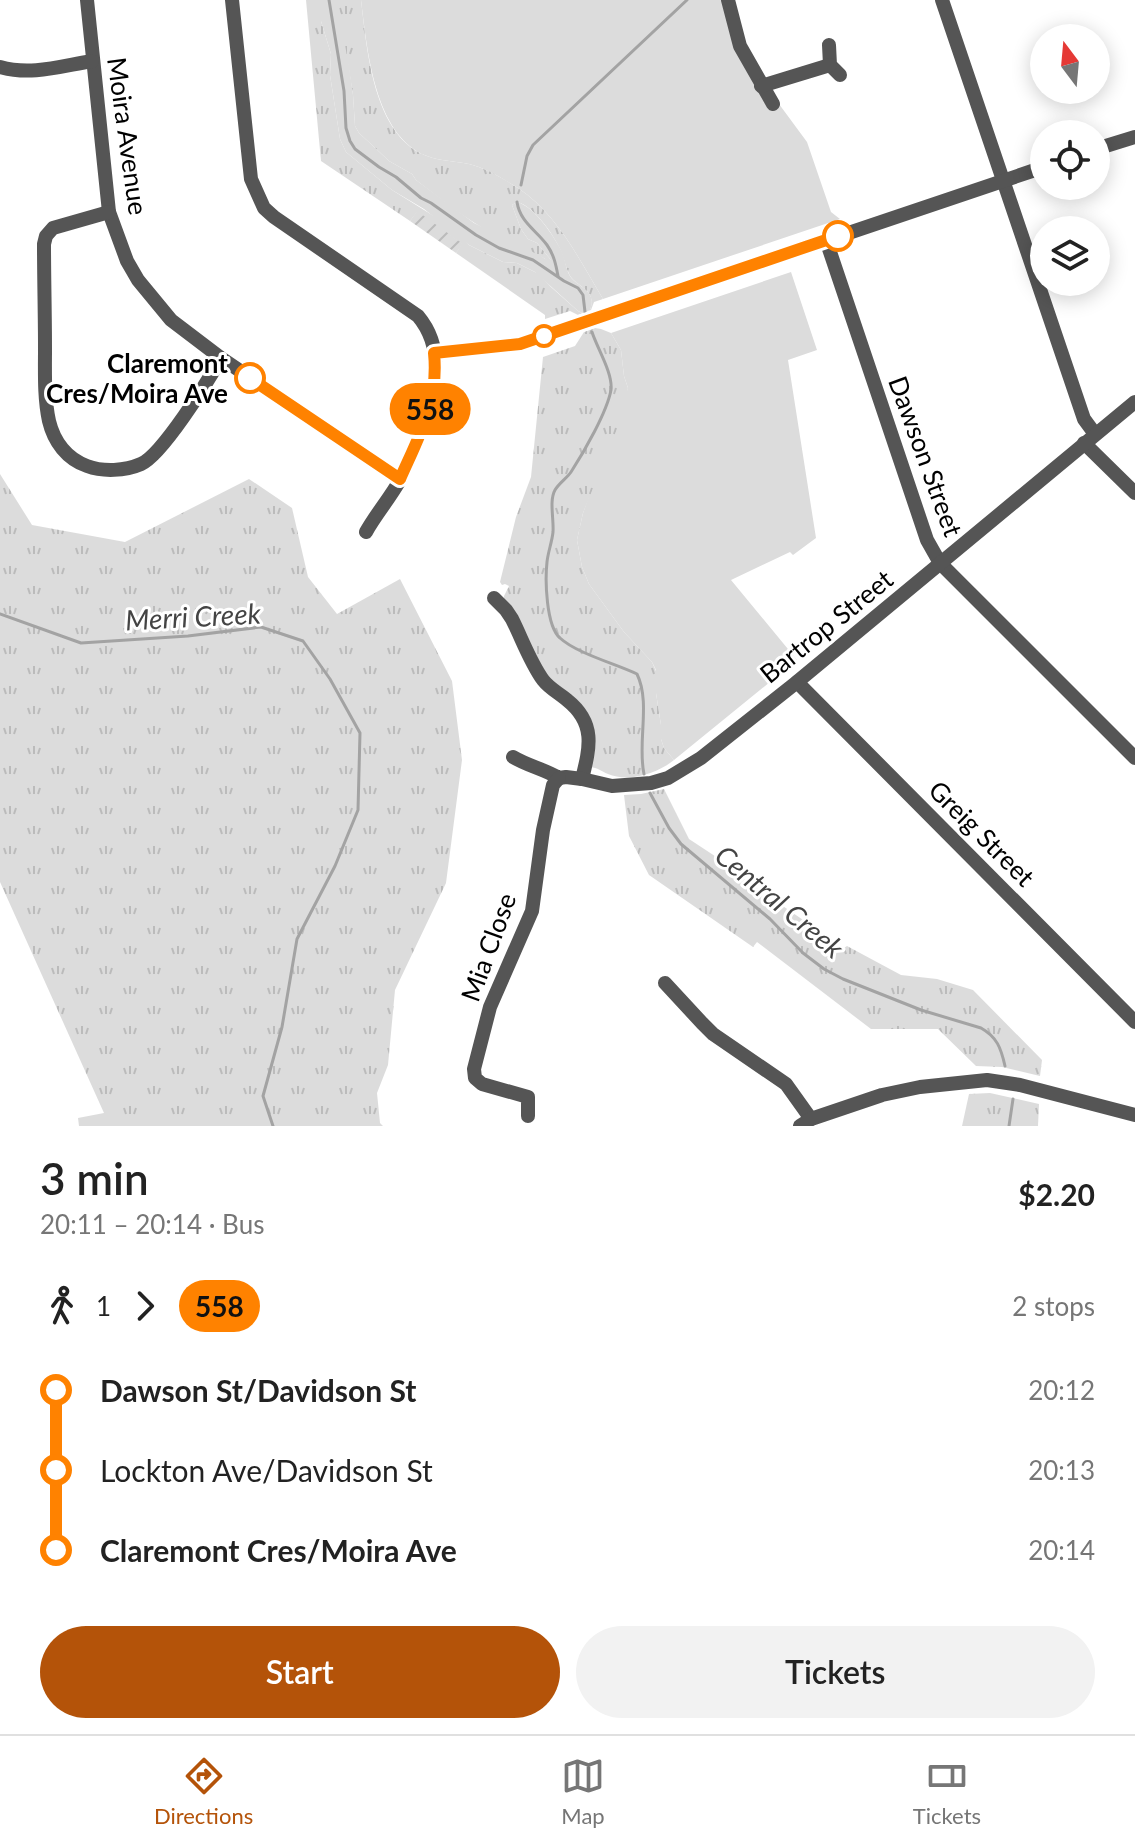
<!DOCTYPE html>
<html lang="en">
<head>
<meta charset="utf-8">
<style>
  :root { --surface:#fff; --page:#f2f2f2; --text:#222; --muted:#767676; --line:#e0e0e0; --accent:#b45309 }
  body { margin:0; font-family:Lato,sans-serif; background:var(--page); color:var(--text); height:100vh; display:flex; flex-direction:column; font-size:30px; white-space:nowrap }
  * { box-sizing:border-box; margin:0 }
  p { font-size:26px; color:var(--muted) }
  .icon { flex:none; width:44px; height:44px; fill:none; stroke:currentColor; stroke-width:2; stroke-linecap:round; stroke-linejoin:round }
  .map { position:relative; height:1126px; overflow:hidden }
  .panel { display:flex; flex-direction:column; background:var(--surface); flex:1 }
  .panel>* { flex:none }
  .badge { padding:0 16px; border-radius:26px; font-size:28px; line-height:52px }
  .needle { width:52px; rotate:344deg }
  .fabs { position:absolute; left:1030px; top:24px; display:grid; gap:16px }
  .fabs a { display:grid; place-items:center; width:80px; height:80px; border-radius:50%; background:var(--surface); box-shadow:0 4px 20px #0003; font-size:40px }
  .map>.badge { position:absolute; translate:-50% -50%; box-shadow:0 0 0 4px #fff }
  .legs { display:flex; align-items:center; gap:12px; height:88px; padding:0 40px; font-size:26px }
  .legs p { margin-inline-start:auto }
  .overview { display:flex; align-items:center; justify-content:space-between; height:136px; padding:0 40px }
  h1 { font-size:44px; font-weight:600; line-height:60px }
  .cta { display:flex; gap:16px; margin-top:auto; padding:16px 40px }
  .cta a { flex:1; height:92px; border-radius:48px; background:var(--accent); color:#fff; font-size:32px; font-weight:600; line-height:92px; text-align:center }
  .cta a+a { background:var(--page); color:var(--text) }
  ul { padding:0 40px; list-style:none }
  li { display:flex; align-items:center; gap:28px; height:80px; font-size:30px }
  li i { display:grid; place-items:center; width:12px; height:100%; margin:0 10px; background:currentColor }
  li i::after { content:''; width:20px; height:20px; margin:-10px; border:6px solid; border-radius:50%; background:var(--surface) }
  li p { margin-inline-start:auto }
  li:first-child i { background:linear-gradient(#0000 50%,currentColor 0) }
  li:last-child i { background:linear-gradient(currentColor 50%,#0000 0) }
  .menu { display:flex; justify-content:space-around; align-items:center; height:112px; border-top:2px solid var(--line); background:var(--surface); font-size:22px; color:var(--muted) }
  .menu a { display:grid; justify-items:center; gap:4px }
  .menu .current { color:var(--accent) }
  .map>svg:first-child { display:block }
</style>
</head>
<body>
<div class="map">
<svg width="1135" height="1126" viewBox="0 0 1135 1126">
  <defs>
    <pattern id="park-tufts" width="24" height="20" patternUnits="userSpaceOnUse" patternTransform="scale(2)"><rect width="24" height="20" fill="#dcdcdc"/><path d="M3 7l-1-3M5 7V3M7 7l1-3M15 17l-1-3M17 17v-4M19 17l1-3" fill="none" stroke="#bbb"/></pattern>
    <pattern id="garden-furrows" width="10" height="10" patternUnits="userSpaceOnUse" patternTransform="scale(2)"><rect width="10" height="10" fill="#dcdcdc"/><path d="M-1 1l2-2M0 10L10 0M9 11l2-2" fill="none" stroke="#bbb"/></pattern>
  </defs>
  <rect width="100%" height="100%" fill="#fff"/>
  <g fill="#dcdcdc">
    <path d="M321,0H340L353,95L355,126L359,133L372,145L389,161L412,174L416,180L474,223L537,253L545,259L551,260L537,243L528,239L521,229L512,205L517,202C534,206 554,236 562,252C565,259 566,270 570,276C577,287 598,290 590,310L582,313L578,311L535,272L517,263L503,262L469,245L424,209L392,190L346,152L340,139L330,75L331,54L321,21Z"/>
    <path d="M361,0H723L754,83L769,110L779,104L807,142L831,212L840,219L603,299C579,259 558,215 518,188C503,179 486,168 469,164C455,161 440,161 427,156C374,136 367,48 361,0Z"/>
    <path d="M791,272L817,350L788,360L816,538L793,555L790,552L731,580L797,660L674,760L664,748L661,739V725L656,693V670L652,662L624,632L589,584L582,567L577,540L583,513L628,388L624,376L621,350L611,333Z"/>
  </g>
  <g fill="url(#park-tufts)">
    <path d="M306,0H321V21L331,54L330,75L340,139L346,152L392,190L453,228L469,245L503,262L517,263L539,274L551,287L578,311L582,313L590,310C598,289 575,287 569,274C565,266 564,257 560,249C553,234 534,206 517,202L512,205L521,229L528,239L537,243L551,260V263C533,250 514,244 494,234C466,220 441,199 416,180L412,174L389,161L372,145L359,133L355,126L353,95L339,6L340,0H361C367,49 373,136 427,156C440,161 455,161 469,164C486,168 504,179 518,188C558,215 579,259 603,299L594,302L591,310L578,315L570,311L545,319V315L456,253L462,244L417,212L410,221L321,161Z"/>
    <path d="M595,328L601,329L611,333L621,350L624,376L628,388L622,417L583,513L577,540L582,567L589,584L624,632L652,662L656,671V693L661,725V739L664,748L674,760C658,773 629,783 608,774C601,771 598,768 590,767L594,737L552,684L504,601V596L509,586L505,584L502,585L500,582L516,517L531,477L543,357L575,346L584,332Z"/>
    <path d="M0,474L32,525L125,542L249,479L292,508L308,577L337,614L400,579L452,681L462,760L446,883L395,990L388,1065L377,1093L380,1123L383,1126H79L78,1118L104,1113L0,882Z"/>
    <path d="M664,789L689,839L727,864L752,885L844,948L847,946L901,975L937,979L973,990L1042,1060L1040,1076L1002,1067L976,1066L938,1029H871L757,942L753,947L649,875L629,836L624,795L641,794Z"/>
    <path d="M990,1093L1039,1104L1038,1126H962L969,1094Z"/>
  </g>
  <path fill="url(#garden-furrows)" d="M417,211L463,244L456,253L410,221Z"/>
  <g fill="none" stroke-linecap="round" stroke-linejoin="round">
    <g stroke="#a3a3a3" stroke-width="3">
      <path d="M329,0L344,91L346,128L350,141L355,149L379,167L396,177L421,198L431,203L476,235L499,248L533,260L564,281L578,288L583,295L585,312"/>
      <path d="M521,185L527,156L533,145L687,0"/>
      <path d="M517,202C520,222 536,230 547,245C554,255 556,265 558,276"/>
      <path d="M592,332C597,348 613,373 611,390C607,412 584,452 571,472C567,478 559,483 555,490C549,501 554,519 553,532C552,542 548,552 547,562C545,580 546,626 560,638C576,653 616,664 637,674C651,703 637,743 644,774"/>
      <path d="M0,614L81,643L188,636L261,627L303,641L330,679L360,733L358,810L335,866L297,939L282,1027L263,1096L273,1126"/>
      <path d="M650,793L669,828L681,844L770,919L803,953L824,969L843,979L921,1010L981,1028C997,1037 1001,1048 1005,1066"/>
      <path d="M1009,1126L1013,1099"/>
    </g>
    <g stroke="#555" stroke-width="14">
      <path d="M87,0L109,212L127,261L138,280L171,320L221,358L400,479"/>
      <path d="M232,0L251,179L264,208L274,217L418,316C449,353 433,400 417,440C412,453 407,467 400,480C390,498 376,514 366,532"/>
      <path d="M728,0L740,46L773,104"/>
      <path d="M942,0L1084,419L1095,434"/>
      <path d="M829,45L830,65L840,75"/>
      <path d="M0,67C31,76 61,66 92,61"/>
      <path d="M761,86L830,65"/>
      <path d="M1096,149L1135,137"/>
      <path d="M109,212L53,228L46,236L44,244C44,279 45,314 45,348C45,373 44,398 49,421C54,442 67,459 87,466C103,472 125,471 141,464C162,455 208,381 221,358"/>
      <path d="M826,240L927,540L940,563L1135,758"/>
      <path d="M434,353L520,344L1044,167"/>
      <path d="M1084,443L1135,493"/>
      <path d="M494,598L506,610L512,619C522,639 530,662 543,680C550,689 559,693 567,700C596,723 590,747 582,779"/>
      <path d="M797,682L1135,1022"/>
      <path d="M513,757C528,766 544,769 559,778L566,777L582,779L612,786L651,783L668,778L701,758L797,682L1135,402"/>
      <path d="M665,983L702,1023L713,1034L786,1084L811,1119"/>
      <path d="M528,1116V1097L482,1084L475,1078L474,1069L490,1007L532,911L543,830L553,785L559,778"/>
      <path d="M800,1126L811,1119L882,1095L920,1087L987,1080L1020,1085L1135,1115"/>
    </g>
  </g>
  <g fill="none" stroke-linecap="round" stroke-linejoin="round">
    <defs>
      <path id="line-1" d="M250,378L400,479C419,436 439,402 434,353L520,344L838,236"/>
    </defs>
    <use href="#line-1" stroke="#fff" stroke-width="18"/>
    <use href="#line-1" stroke="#ff8200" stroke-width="12"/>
  </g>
  <g fill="#fff" stroke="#ff8200" stroke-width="4">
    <circle cx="838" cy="236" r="14"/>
    <circle cx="544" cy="336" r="10"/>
    <circle cx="250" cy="378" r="14"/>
  </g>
  <g text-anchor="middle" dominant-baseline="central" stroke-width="6" stroke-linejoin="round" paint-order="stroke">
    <g font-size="26" fill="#000" stroke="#fff">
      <text transform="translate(128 136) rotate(82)">Moira Avenue</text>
      <text transform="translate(926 456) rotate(70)">Dawson Street</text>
      <text transform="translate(826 626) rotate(-39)">Bartrop Street</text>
      <text transform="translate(982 833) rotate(45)">Greig Street</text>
      <text transform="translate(488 947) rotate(-70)">Mia Close</text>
    </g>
    <g font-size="26" font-weight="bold" fill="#000" stroke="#fff" text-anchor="end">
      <text x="228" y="363">Claremont<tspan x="228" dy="30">Cres/Moira Ave</tspan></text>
    </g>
    <g font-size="28" font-style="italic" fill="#444" stroke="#fff">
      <text transform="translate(193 616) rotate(-3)">Merri Creek</text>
      <text transform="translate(780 901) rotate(40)">Central Creek</text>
    </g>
  </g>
</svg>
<div class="fabs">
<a><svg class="needle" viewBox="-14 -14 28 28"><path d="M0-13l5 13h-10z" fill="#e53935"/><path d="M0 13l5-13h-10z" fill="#767676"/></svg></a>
<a><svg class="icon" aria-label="locate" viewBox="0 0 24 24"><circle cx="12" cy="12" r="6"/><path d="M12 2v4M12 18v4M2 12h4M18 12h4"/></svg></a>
<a><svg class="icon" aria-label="layers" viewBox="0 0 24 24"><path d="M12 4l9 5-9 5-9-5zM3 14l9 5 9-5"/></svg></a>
</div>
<b class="badge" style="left:430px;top:409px;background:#ff8200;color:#111">558</b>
</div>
<section class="panel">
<div class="overview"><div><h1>3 min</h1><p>20:11 – 20:14 · Bus</p></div><b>$2.20</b></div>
<div class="legs"><svg class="icon" aria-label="walk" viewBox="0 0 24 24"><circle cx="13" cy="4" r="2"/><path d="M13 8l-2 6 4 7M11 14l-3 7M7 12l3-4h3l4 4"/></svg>1<svg class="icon" aria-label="forward" viewBox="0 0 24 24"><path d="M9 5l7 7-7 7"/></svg><b class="badge" style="background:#ff8200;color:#111">558</b><p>2 stops</p></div>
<ul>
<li><i style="color:#ff8200"></i><b>Dawson St/Davidson St</b><p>20:12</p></li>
<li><i style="color:#ff8200"></i><span>Lockton Ave/Davidson St</span><p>20:13</p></li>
<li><i style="color:#ff8200"></i><b>Claremont Cres/Moira Ave</b><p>20:14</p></li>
</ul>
<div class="cta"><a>Start</a><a>Tickets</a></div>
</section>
<nav class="menu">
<a class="current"><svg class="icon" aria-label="directions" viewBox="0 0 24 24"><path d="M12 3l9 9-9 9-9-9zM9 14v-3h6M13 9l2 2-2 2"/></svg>Directions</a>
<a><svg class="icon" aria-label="map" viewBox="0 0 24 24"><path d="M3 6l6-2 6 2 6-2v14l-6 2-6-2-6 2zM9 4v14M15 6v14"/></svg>Map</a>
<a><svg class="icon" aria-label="tickets" viewBox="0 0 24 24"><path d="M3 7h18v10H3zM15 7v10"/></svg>Tickets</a>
</nav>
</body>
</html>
